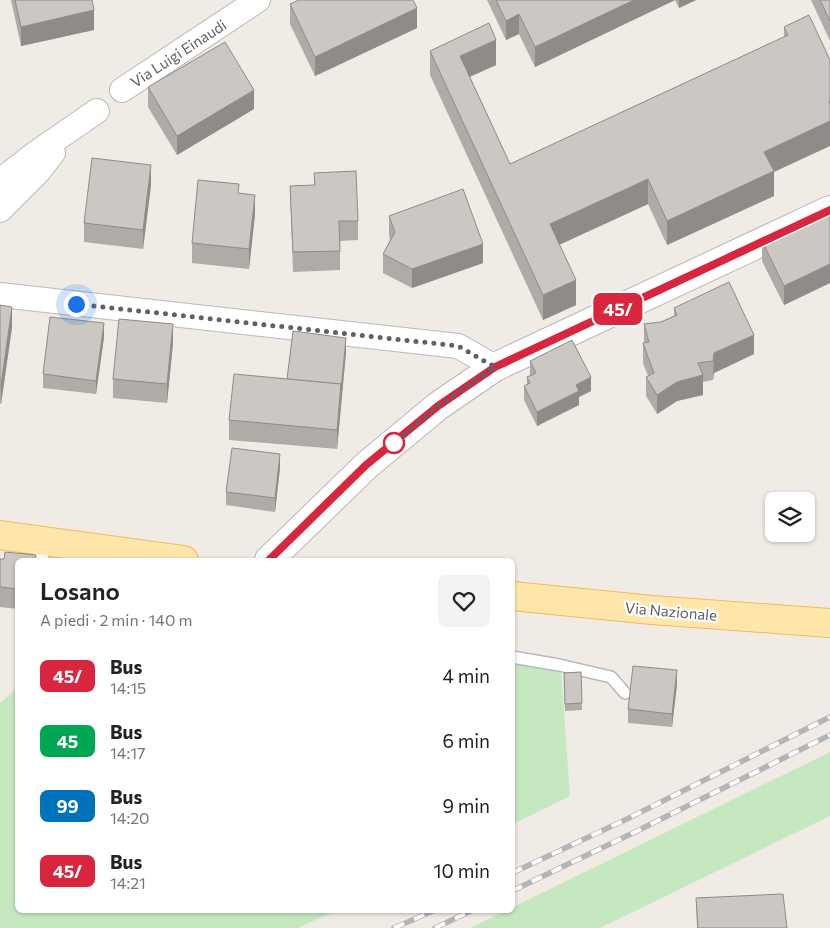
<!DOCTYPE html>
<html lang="it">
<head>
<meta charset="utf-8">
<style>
  :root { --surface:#fff; --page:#f2f2f2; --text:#222; --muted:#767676 }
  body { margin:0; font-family:Commissioner,sans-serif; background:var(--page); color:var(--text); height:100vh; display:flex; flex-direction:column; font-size:19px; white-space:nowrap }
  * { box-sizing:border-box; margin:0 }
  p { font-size:16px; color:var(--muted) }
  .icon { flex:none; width:28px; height:28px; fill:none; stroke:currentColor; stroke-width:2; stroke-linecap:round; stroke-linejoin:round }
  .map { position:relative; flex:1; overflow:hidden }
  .drawer { position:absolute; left:15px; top:558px; width:500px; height:355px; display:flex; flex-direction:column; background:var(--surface); border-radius:8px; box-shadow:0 1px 4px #0004 }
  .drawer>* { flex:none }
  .badge { padding:0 10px; border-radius:8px; font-size:18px; line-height:32px }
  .buttons { position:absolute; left:765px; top:492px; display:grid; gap:10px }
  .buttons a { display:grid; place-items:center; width:50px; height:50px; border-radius:8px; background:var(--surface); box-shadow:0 1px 4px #0004; font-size:25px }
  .you { position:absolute; width:25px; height:25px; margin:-12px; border:4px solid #fff; border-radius:50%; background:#1a73e8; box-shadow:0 0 0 8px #1a73e833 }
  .map>.badge { position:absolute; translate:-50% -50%; box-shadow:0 0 0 2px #fff }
  .round { display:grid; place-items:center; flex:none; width:52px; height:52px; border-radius:8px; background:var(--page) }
  .overview { display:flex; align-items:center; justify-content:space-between; height:85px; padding:0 25px }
  h1 { font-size:24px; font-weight:600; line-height:38px }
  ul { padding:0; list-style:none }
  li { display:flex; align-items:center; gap:15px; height:65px; padding:0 25px }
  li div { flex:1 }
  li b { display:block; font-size:19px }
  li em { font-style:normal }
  li .badge { min-width:55px; font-weight:700; text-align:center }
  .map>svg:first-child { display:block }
</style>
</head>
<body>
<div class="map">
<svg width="830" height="928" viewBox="0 0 830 928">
  <rect width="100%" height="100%" fill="#f0ece5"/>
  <g fill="#c6e8c1">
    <path d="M513,663L561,670L570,796L513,824Z"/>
    <path d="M17,688L18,910H338L298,928H0V703Z"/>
    <path d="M830,752V816L600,928H470L507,910H512L513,907Z"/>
  </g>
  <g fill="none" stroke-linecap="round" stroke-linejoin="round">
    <defs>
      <g id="lane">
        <path d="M34,543L44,560"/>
        <path d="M512,657L559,665L611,677L625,693"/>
      </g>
      <g id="street">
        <path d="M122,90L258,0"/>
        <path d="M0,181L36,153L97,111"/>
        <path d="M0,210L38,172L53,153"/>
        <path d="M0,295L458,346L495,367"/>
      </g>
      <path id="secondary" d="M269,560L367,465L438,406L495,367L830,210"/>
      <g id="primary">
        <path d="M0,535L184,560"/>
        <path d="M512,596L652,610L830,623"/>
      </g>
    </defs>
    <use href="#lane" stroke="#b6b9bc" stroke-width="14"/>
    <use href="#street" stroke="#b6b9bc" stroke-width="26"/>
    <use href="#secondary" stroke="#b4b9bd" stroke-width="30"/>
    <use href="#primary" stroke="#f6b758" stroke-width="30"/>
    <use href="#lane" stroke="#fff" stroke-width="11"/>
    <use href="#street" stroke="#fff" stroke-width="24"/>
    <use href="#secondary" stroke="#fff" stroke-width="28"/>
    <use href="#primary" stroke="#ffe7ab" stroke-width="28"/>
    <defs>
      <g id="rail">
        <path d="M512,873L627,819L830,717"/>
        <path d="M512,891L635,832L830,735"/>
        <path d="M394,928L435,910"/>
        <path d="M435,928L473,910"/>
      </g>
    </defs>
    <use href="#rail" stroke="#b4b5b6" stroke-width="5.5"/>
    <use href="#rail" stroke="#fff" stroke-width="4" stroke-dasharray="11" stroke-linecap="butt"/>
  </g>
  <g fill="#afaba7">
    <path d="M11,0H92L94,30L21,46Z"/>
    <path d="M487,0H696L679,8L675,0L535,67L519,34L506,40Z"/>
    <path d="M811,0H830V41Z"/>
    <path d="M290,4L417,28L315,76L290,24Z"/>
    <path d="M809,15L774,172V196L667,245L648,204L559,245L576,305L543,320L430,75V51L496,65L470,77L510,164L784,37V27Z"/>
    <path d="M148,87L254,109L177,155L148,107Z"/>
    <path d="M314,173L358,221V240L340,241V270L293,272L290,186L314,185Z"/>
    <path d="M151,185L143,249L84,242V223Z"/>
    <path d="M239,193L255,214L249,269L192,263V243Z"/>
    <path d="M830,208V283L784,305L762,261V241Z"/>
    <path d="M389,216L483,263L412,288L383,273V254L390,240L389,235Z"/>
    <path d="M0,305L12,327L1,404H0Z"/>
    <path d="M674,308L754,354L714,373L713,380L703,382V395L677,401L657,414L646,396V377L648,376L643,363V343H644V324L661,322L674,316Z"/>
    <path d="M104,337L96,394L43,388V374Z"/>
    <path d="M173,343L167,403L113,398V379Z"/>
    <path d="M346,352L337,449L229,440V420L287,379Z"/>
    <path d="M530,361L591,391L579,397V405L537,426L524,400V386L527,385V377L531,376L530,374Z"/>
    <path d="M280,468L275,512L226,505V492Z"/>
    <path d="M0,559L36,560H18V609L0,607Z"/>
    <path d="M581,672L582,710L565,711L564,673Z"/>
    <path d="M677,684L672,727L628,723V709Z"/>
    <path d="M696,898L787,928H697Z"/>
  </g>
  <g fill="#8e8b88">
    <path d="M634,0H675L535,67V47Z"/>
    <path d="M679,0H696L679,8Z"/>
    <path d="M417,8V28L315,76V57Z"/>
    <path d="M94,10V30L21,46V27Z"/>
    <path d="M519,14V34L506,40V21Z"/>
    <path d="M496,40V65L460,81V56Z"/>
    <path d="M254,90V109L177,155V136Z"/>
    <path d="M829,101H830V146L774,172V196L667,245V221L764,152Z"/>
    <path d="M151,165V185L143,249V230Z"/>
    <path d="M648,179V204L550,249V224Z"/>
    <path d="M255,195V214L249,269V249Z"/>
    <path d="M483,244V263L412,288V269Z"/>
    <path d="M830,264V283L784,305V286Z"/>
    <path d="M576,280V305L543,320V295Z"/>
    <path d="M12,307V327L1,404V385Z"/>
    <path d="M104,323V337L96,394V381Z"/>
    <path d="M173,324V343L167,403V384Z"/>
    <path d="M754,335V354L714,373L713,380L714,353Z"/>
    <path d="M346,338V352L337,449V430Z"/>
    <path d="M703,375V395L677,401L657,414V395L677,382Z"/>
    <path d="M591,377V391L579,397V405L537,426V412L576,385Z"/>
    <path d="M280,454V468L275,512V498Z"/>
    <path d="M677,670V684L672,727V714Z"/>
  </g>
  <g fill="#cbc7c2" stroke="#8e8b88">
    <path d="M15,0H92L94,10L21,27Z"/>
    <path d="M299,0H413L417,8L315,57L290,4Z"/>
    <path d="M496,0H634L535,47L519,14L506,21Z"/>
    <path d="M820,0H830V21Z"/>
    <path d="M809,15L830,60V101H829L830,104V121L764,152L774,171L667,221L648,179L550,224L576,280L543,295L430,51L489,23L496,40L460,56L510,164L788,35L784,27Z"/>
    <path d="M225,42L254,90L177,136L148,87Z"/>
    <path d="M92,158L151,165L143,230L84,223Z"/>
    <path d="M356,171L358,221H339L340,251L293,252L290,186L315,185L314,173Z"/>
    <path d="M198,180L239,184L238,193L255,195L249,249L192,243Z"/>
    <path d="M463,189L483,244L412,269L383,254L395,232L389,216Z"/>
    <path d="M830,208V264L784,286L762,241Z"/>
    <path d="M729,282L754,335L714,353L713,361L698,363L703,375L677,382L657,395L646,377L654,373L643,343L649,342L644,324L661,322L677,315L674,308Z"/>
    <path d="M0,305L12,307L1,385L0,384Z"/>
    <path d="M50,317L104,323L96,381L43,374Z"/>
    <path d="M119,319L173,324L167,384L113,379Z"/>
    <path d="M293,331L346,338L341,390V384L287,379Z"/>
    <path d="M572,340L591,377L576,385L579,391L537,412L524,386L530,383L527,377L536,373L530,361Z"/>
    <path d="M234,374L341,384L337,430L229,420Z"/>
    <path d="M232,448L280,454L275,498L226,492Z"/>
    <path d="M5,552L36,555L35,560H18V589L0,587V559H4Z"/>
    <path d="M633,666L677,670L672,714L628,709Z"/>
    <path d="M581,672L582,703L565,704L564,673Z"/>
    <path d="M783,894L787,928H698L696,898Z"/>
  </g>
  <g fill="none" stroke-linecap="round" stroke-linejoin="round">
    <defs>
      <path id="line" d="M269,560L366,465L438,406L495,367L830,210"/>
    </defs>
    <use href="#line" stroke="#fff" stroke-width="11"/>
    <use href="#line" stroke="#d7263d" stroke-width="8"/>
    <path stroke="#5d6266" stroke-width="5" stroke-dasharray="0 9" d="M76,304L458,346L495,367L438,406L394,443"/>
  </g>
  <circle fill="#fff" stroke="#d7263d" stroke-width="2.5" cx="394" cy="443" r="10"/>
  <g text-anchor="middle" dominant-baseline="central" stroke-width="4.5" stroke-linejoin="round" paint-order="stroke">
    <g font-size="15" fill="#5d6266" stroke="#fff">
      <text transform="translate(178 53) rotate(-33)">Via Luigi Einaudi</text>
      <text transform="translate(671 611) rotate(5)">Via Nazionale</text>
    </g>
  </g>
</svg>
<div class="buttons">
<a><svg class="icon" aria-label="layers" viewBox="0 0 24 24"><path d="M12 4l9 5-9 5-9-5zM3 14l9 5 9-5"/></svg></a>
</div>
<div class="you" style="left:76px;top:304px"></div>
<b class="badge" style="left:618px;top:309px;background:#d7263d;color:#fff">45/</b>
<section class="drawer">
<div class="overview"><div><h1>Losano</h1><p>A piedi · 2 min · 140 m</p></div><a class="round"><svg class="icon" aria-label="heart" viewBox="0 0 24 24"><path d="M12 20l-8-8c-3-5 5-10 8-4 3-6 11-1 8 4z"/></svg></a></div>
<ul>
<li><span class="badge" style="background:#d7263d;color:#fff">45/</span><div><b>Bus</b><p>14:15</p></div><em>4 min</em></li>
<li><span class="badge" style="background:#00a651;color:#fff">45</span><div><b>Bus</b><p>14:17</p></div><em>6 min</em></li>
<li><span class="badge" style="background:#0072bc;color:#fff">99</span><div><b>Bus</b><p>14:20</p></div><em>9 min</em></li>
<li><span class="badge" style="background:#d7263d;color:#fff">45/</span><div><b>Bus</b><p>14:21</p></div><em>10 min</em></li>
</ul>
</section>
</div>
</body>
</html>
